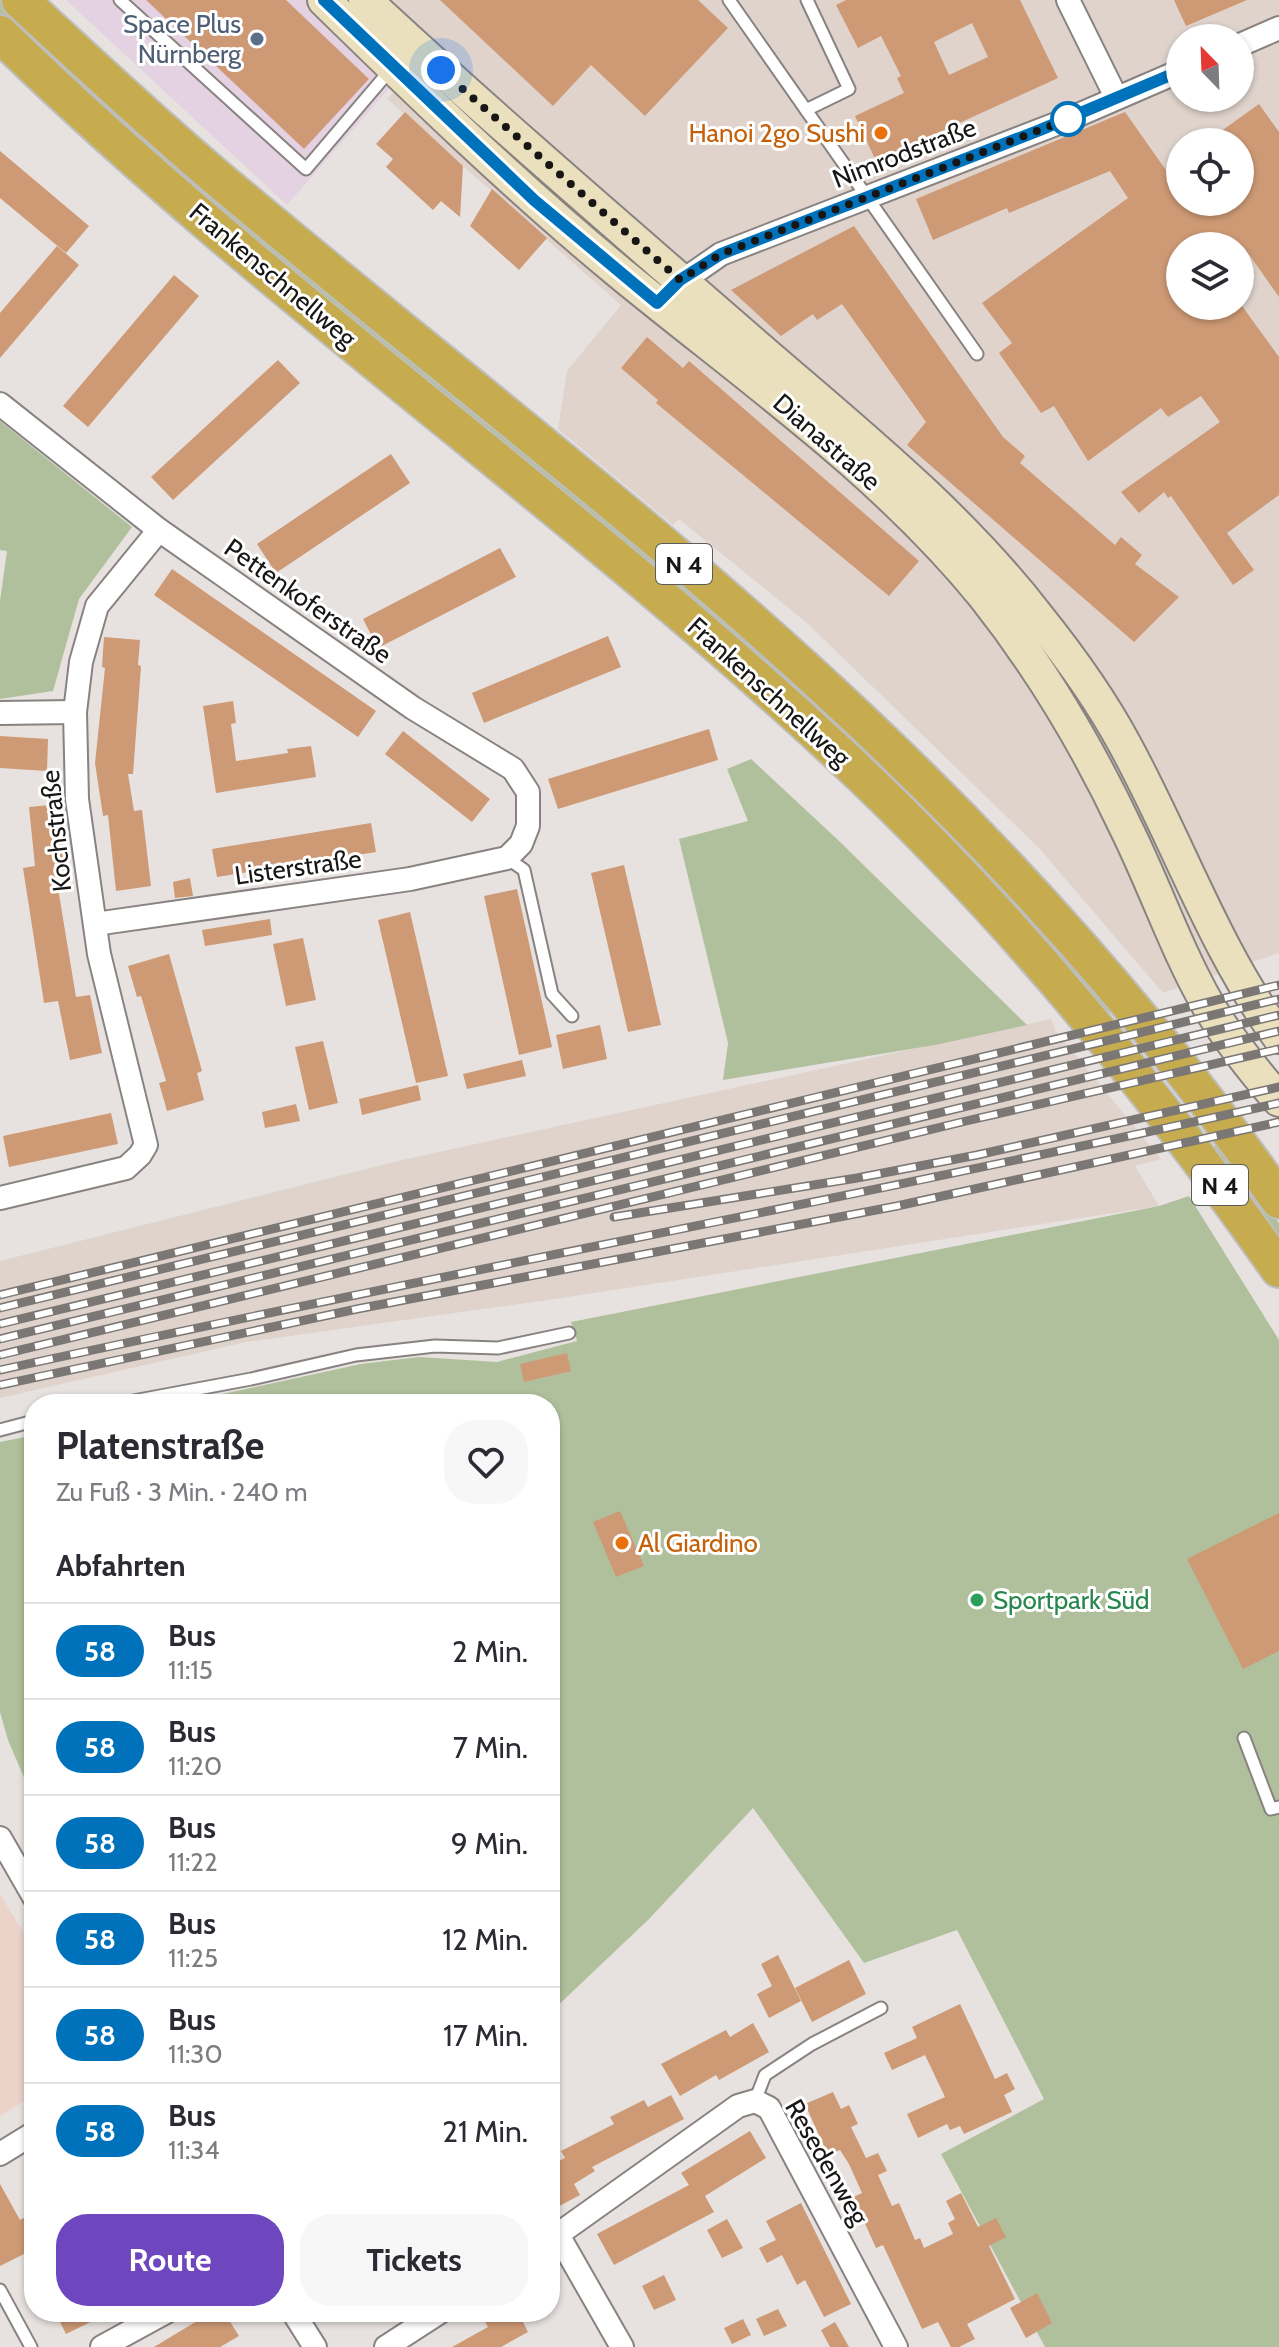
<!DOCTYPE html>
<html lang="de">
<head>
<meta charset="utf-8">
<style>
  :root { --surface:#fff; --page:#f7f7f7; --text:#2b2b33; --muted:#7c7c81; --line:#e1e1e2; --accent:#6e46be }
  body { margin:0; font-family:Cabin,sans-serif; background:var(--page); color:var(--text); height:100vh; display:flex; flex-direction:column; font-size:30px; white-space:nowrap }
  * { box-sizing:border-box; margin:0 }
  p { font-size:26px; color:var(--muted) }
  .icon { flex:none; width:44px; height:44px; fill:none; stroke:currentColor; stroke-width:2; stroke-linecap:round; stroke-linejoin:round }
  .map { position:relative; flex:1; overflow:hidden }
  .sheet { position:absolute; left:24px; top:1394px; width:536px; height:928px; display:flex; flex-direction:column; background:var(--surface); border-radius:32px; box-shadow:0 2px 6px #0004 }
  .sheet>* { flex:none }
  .badge { padding:0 16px; border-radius:26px; font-size:28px; line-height:52px }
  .needle { width:52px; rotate:337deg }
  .tools { position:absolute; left:1166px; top:24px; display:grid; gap:16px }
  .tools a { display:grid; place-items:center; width:88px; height:88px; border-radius:50%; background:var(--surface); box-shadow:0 2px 6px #0004; font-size:40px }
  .you { position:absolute; width:40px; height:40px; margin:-20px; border:6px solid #fff; border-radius:50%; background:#1a73e8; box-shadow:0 0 0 12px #1a73e833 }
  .map>.badge { position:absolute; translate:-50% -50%; box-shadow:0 0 0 4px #fff }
  h2 { padding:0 32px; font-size:30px; line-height:72px }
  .round { display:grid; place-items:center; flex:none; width:84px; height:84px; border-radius:32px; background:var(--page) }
  .summary { display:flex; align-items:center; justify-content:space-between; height:136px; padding:0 32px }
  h1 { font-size:38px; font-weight:700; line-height:60px }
  .primary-button { display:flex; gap:16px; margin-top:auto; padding:16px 32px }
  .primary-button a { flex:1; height:92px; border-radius:32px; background:var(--accent); color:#fff; font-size:32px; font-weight:700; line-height:92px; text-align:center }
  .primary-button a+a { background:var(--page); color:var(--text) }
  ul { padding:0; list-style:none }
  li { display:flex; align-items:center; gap:24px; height:96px; padding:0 32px; border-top:2px solid var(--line) }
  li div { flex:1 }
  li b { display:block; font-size:30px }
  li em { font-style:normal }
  li .badge { min-width:88px; font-weight:700; text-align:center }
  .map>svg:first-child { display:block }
</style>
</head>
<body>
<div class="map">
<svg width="1279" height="2347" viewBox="0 0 1279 2347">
  <rect width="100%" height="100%" fill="#e7e2df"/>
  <path fill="#e4d2e3" d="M66,0H308L394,83L287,205Z"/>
  <g fill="#dfd3cc" fill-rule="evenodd">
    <path d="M385,0H1279V953L1163,993L1039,848L807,623L679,519L673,525L558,429L567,371L621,305L387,99L435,47ZM1180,38H1240V98H1180ZM1180,142H1240V202H1180ZM1180,246H1240V306H1180Z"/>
    <path d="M1051,1019L1055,1030L1161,1159L1135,1166L1159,1206L555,1299L246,1342L0,1398V1261L402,1160Z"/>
  </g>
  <path fill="#ecd3ca" d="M0,1894L34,1950V2095L0,2116Z"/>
  <g fill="#b1c09c">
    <path d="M0,0L728,618L935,808L1118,1011L1102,1014L189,192L0,17Z"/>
    <path d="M0,421L132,527L79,599L53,691L0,699V601L7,551L0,550Z"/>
    <path d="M751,759L837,839L1027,1025L935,1045L723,1080L728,1043L679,839L748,821L727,769Z"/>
    <path d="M1224,1144L1279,1223V1248L1208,1148Z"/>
    <path d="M1189,1196L1279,1340V2347H1045L941,2154L1044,2099L957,1930L864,1963L753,1808L649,1919L550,2013V1404H177L361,1364L419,1357L497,1362L577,1341L571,1322L1159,1206Z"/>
    <path d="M34,1435V1801L8,1740L0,1712V1442Z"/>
  </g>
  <g fill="#ce9a75" fill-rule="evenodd">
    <path d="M146,0H286L369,79L304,149Z"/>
    <path d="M440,0H698L728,28L645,116L591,65L553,106Z"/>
    <path d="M846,0H1020L1058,78L876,161L855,116L904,93L897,78L901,76L881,36L858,48L836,5ZM972,23L988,57L949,75L934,42Z"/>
    <path d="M1174,0H1247L1186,26Z"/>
    <path d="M1259,104L1279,132V297L1243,246H1180V306H1242L1279,357V495L1227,533L1254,570L1233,585L1171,496L1168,498L1164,492L1139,513L1121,492L1220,422L1201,396L1168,417L1161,408L1088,461L1054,406L1041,413L999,353L1012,343L982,303L1128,198L1110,171L1009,213L1007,208L933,240L916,199L1125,112L1180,190V202H1240V142H1206Z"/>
    <path d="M405,112L463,166L460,217L441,201L433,210L386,167L393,159L376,144Z"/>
    <path d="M0,151L89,226L66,253L0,198Z"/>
    <path d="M492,189L547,238L519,270L470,226Z"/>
    <path d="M854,226L1003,437L1025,456L1020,463L1115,545L1121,537L1142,555L1135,564L1179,597L1134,642L907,445L926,422L842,304L817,320L813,314L781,336L731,290Z"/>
    <path d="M57,246L79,265L0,358V313Z"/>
    <path d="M174,275L199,296L88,427L63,406Z"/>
    <path d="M647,337L683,368L689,361L919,561L889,596L656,403L658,400L621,368Z"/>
    <path d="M278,360L300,383L173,500L151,477Z"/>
    <path d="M391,454L410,483L276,573L257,544Z"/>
    <path d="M500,548L516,577L378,648L363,619Z"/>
    <path d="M172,569L376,711L358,737L154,595Z"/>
    <path d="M608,636L621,667L484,723L472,693Z"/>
    <path d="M104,637L140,640L138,665L141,666L133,774H128L134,811L142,810L151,886L116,891L108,815L103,816L95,763L105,668L102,667Z"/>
    <path d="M233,701L236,723L231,724L236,761L288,753L287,749L311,746L316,777L216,793L203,706Z"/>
    <path d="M709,729L718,760L558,809L548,779Z"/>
    <path d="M403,731L490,799L472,822L385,754Z"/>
    <path d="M0,736L48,739L47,771L0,768Z"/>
    <path d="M61,804L67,863L54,864L76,997L90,995L102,1053L70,1060L58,1001L44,1003L23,868L35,866L29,807Z"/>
    <path d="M371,823L376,852L217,877L212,849Z"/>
    <path d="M624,865L661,1025L628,1032L591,873Z"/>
    <path d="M190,878L193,896L175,898L173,882Z"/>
    <path d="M517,889L552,1047L519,1055L484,896Z"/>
    <path d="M410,912L448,1076L416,1083L378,920Z"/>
    <path d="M270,919L272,935L205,946L202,930Z"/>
    <path d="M303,938L316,1000L286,1006L273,944Z"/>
    <path d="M169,954L202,1071L197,1073L204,1100L167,1111L159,1083L166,1081L141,996L137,997L128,966Z"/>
    <path d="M600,1025L607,1059L563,1069L556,1035Z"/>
    <path d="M323,1041L338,1103L309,1110L295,1047Z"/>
    <path d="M522,1060L526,1076L467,1089L463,1074Z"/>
    <path d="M418,1085L421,1100L362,1115L359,1099Z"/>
    <path d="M296,1104L300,1121L265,1128L262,1112Z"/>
    <path d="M111,1113L118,1144L9,1167L3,1136Z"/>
    <path d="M567,1353L571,1371L524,1382L520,1364Z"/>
    <path d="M620,1511L644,1566L616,1577L593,1522Z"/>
    <path d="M1279,1513V1651L1243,1669L1187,1559Z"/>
    <path d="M778,1955L801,2001L769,2018L757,1994L772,1986L761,1964Z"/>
    <path d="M849,1960L866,1994L812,2022L795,1988Z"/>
    <path d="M960,2004L995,2079L1007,2073L1015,2089L1004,2095L1012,2112L964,2134L960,2126L950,2130L947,2124L918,2138L907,2114L945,2097L925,2055L892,2070L884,2053L917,2038L912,2027Z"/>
    <path d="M753,2023L769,2052L719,2080L716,2075L680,2096L661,2064L726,2030L730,2037Z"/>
    <path d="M833,2092L841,2109L849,2105L858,2124L851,2127L866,2158L878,2153L887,2171L878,2175L892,2206L899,2203L915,2240L920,2238L924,2248L953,2234L948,2223L955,2219L946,2201L961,2193L978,2227L996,2218L1006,2237L989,2246L1015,2299L967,2324L975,2339L959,2347H951L938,2322L922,2329L883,2245L876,2248L853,2197L862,2193L849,2164L840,2150L828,2155L805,2104Z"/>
    <path d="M671,2095L684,2119L592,2167L595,2171L574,2184L580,2195L550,2211V2165L565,2158L561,2151L614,2124L610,2117L644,2100L648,2107Z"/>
    <path d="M750,2131L766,2158L705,2196L714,2212L614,2265L597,2234L689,2185L681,2173Z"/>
    <path d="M0,2184L20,2220L29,2215L34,2224V2249L0,2266Z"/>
    <path d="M801,2203L851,2304L824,2317L805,2280L797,2285L782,2255L767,2263L759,2248L776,2240L766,2221Z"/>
    <path d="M727,2219L743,2248L722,2258L707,2230Z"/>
    <path d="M664,2275L676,2300L654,2310L642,2286Z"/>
    <path d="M1037,2293L1052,2323L1026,2338L1010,2308Z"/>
    <path d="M778,2309L787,2326L764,2336L756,2319Z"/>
    <path d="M55,2312H111L66,2334Z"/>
    <path d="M212,2312H224L239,2336L220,2347H154Z"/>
    <path d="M479,2312H518L528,2332L501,2347H452L488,2327Z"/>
    <path d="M743,2319L751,2335L732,2344L724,2328Z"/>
    <path d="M835,2322L849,2347H830L821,2330Z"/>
  </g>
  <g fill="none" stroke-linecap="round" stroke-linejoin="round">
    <defs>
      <g id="service">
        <path d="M120,0L306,169L391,69"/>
        <path d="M729,0L977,354"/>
        <path d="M806,110L849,89L807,0"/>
        <path d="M507,858L524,870L552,994L572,1016"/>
        <path d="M117,1404L251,1379L356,1355L435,1346L498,1348L569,1333"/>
        <path d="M0,1430L34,1421"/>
        <path d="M1244,1738L1271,1809L1279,1807"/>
        <path d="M755,2101L765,2075L812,2044L881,2008"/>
        <path d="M0,2290L31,2347"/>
      </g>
      <g id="minor">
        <path d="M1068,0L1116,97"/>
        <path d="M1240,45L1279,28"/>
        <path d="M672,288L721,254L1069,119L1180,71"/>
        <path d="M0,404L159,530L413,708L513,769L528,792V826L521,844L507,858L410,879L95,924"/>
        <path d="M0,713L75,712"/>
        <path d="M0,1198L126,1168L140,1155L146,1145L99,954L77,799L75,712L81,662L97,606L159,530"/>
        <path d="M0,1838L34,1897"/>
        <path d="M0,2154L34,2133"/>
        <path d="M558,2235L622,2347"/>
        <path d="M550,2240L738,2106L755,2101L769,2108L896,2347"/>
        <path d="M293,2312L315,2347"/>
        <path d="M102,2347L166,2312"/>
        <path d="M386,2347L440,2312"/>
      </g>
      <g id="secondary">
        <path d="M324,0C420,94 516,187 619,272C744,375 881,469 984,596C1041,668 1088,747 1127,830C1155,887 1176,949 1208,1005C1228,1039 1253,1070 1279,1100"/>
        <path d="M365,0C492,118 624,231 755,345C853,430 958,513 1038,617C1070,657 1101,700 1125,745C1178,842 1214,948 1279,1037"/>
      </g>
      <g id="trunk">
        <path d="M20,0C87,62 153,124 222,182C434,361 657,528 859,719C1014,865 1157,1025 1279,1200"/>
        <path d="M0,34C263,291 568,501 837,752C1005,908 1147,1082 1279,1269"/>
      </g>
    </defs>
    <use href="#service" stroke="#888381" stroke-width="15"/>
    <use href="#minor" stroke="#888381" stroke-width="26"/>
    <use href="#secondary" stroke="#888381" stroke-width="36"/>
    <use href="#trunk" stroke="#bebebd" stroke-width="40"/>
    <use href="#service" stroke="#fff" stroke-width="11"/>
    <use href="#minor" stroke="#fff" stroke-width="22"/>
    <use href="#secondary" stroke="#eae0bd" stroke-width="32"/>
    <use href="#trunk" stroke="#c6ac4e" stroke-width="36"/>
    <defs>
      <g id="rail">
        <path d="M614,1217L857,1178L977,1155L1279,1087"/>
        <path d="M0,1295L1279,985"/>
        <path d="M0,1308L1279,999"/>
        <path d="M0,1324L1279,1015"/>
        <path d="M0,1339L1279,1031"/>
        <path d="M0,1355L966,1121L1279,1049"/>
        <path d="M0,1370C426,1277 854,1198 1279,1103"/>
        <path d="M0,1385L357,1309L897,1206L1279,1122"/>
      </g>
    </defs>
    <use href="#rail" stroke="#7a7775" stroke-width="9"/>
    <use href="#rail" stroke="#fff" stroke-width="6" stroke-dasharray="18" stroke-linecap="butt"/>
  </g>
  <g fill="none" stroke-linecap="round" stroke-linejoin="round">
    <defs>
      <path id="line" d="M324,0L534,200L657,303L680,280L721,254L1040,130L1180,71"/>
    </defs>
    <use href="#line" stroke="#fff" stroke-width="18"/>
    <use href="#line" stroke="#0072bc" stroke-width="12"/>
    <path stroke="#171615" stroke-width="8" stroke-dasharray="0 14.4" d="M441,70L680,280L721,254L1068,119"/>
  </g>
  <circle fill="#5c6f8a" stroke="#fff" stroke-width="3" cx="257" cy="39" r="8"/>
  <circle fill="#fff" stroke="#0072bc" stroke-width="4" cx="1068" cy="119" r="16"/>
  <g fill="#e8710a" stroke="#fff" stroke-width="3">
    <circle cx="881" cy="133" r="8"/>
    <circle cx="622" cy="1543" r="8"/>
  </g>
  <circle fill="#2e9e5b" stroke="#fff" stroke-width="3" cx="977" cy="1600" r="8"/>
  <g text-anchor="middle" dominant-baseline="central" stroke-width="6" stroke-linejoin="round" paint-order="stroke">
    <g fill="#fff" stroke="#5d5c5b" stroke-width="2">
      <rect x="656" y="544" width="56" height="40" rx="6"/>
      <rect x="1192" y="1165" width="56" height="40" rx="6"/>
    </g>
    <g font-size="24" font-weight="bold" fill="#171615">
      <text x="684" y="564">N 4</text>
      <text x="1220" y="1185">N 4</text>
    </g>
    <g font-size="26" fill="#4e5e75" stroke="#fff" text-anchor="end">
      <text x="241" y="24">Space Plus<tspan x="241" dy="30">Nürnberg</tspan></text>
    </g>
    <g font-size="26" fill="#c56008" stroke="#fff" text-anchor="end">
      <text x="865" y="133">Hanoi 2go Sushi</text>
      <text x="638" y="1543" text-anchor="start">Al Giardino</text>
    </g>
    <g font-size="26" fill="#171615" stroke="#fff">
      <text transform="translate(904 153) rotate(-21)">Nimrodstraße</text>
      <text transform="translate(273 275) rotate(40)">Frankenschnellweg</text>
      <text transform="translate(827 442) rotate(41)">Dianastraße</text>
      <text transform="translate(308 601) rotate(35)">Pettenkoferstraße</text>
      <text transform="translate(769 692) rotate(42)">Frankenschnellweg</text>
      <text transform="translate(56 831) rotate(-96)">Kochstraße</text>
      <text transform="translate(298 867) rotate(-8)">Listerstraße</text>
      <text transform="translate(827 2162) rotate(60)">Resedenweg</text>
    </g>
    <g font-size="26" fill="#27864d" stroke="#fff" text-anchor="start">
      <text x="993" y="1600">Sportpark Süd</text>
    </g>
  </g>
</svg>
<div class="tools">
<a><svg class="needle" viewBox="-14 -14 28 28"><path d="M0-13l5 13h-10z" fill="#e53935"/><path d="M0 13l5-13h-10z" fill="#7c7c81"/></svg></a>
<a><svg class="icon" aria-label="locate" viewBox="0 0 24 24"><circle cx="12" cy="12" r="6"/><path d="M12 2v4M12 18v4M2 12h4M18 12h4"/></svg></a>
<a><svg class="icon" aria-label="layers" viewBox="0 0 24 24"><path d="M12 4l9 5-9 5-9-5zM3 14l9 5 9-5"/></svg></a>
</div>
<div class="you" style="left:441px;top:70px"></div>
<section class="sheet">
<div class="summary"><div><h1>Platenstraße</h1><p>Zu Fuß · 3 Min. · 240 m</p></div><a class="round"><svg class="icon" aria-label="heart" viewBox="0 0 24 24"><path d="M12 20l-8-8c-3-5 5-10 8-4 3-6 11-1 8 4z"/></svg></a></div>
<h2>Abfahrten</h2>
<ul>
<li><span class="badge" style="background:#0072bc;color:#fff">58</span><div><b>Bus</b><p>11:15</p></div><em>2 Min.</em></li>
<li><span class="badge" style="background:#0072bc;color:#fff">58</span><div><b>Bus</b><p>11:20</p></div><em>7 Min.</em></li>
<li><span class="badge" style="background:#0072bc;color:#fff">58</span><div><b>Bus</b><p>11:22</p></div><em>9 Min.</em></li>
<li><span class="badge" style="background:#0072bc;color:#fff">58</span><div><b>Bus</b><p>11:25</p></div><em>12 Min.</em></li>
<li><span class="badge" style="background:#0072bc;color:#fff">58</span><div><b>Bus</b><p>11:30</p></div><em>17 Min.</em></li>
<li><span class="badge" style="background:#0072bc;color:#fff">58</span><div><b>Bus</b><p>11:34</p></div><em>21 Min.</em></li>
</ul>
<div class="primary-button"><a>Route</a><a>Tickets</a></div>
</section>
</div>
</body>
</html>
